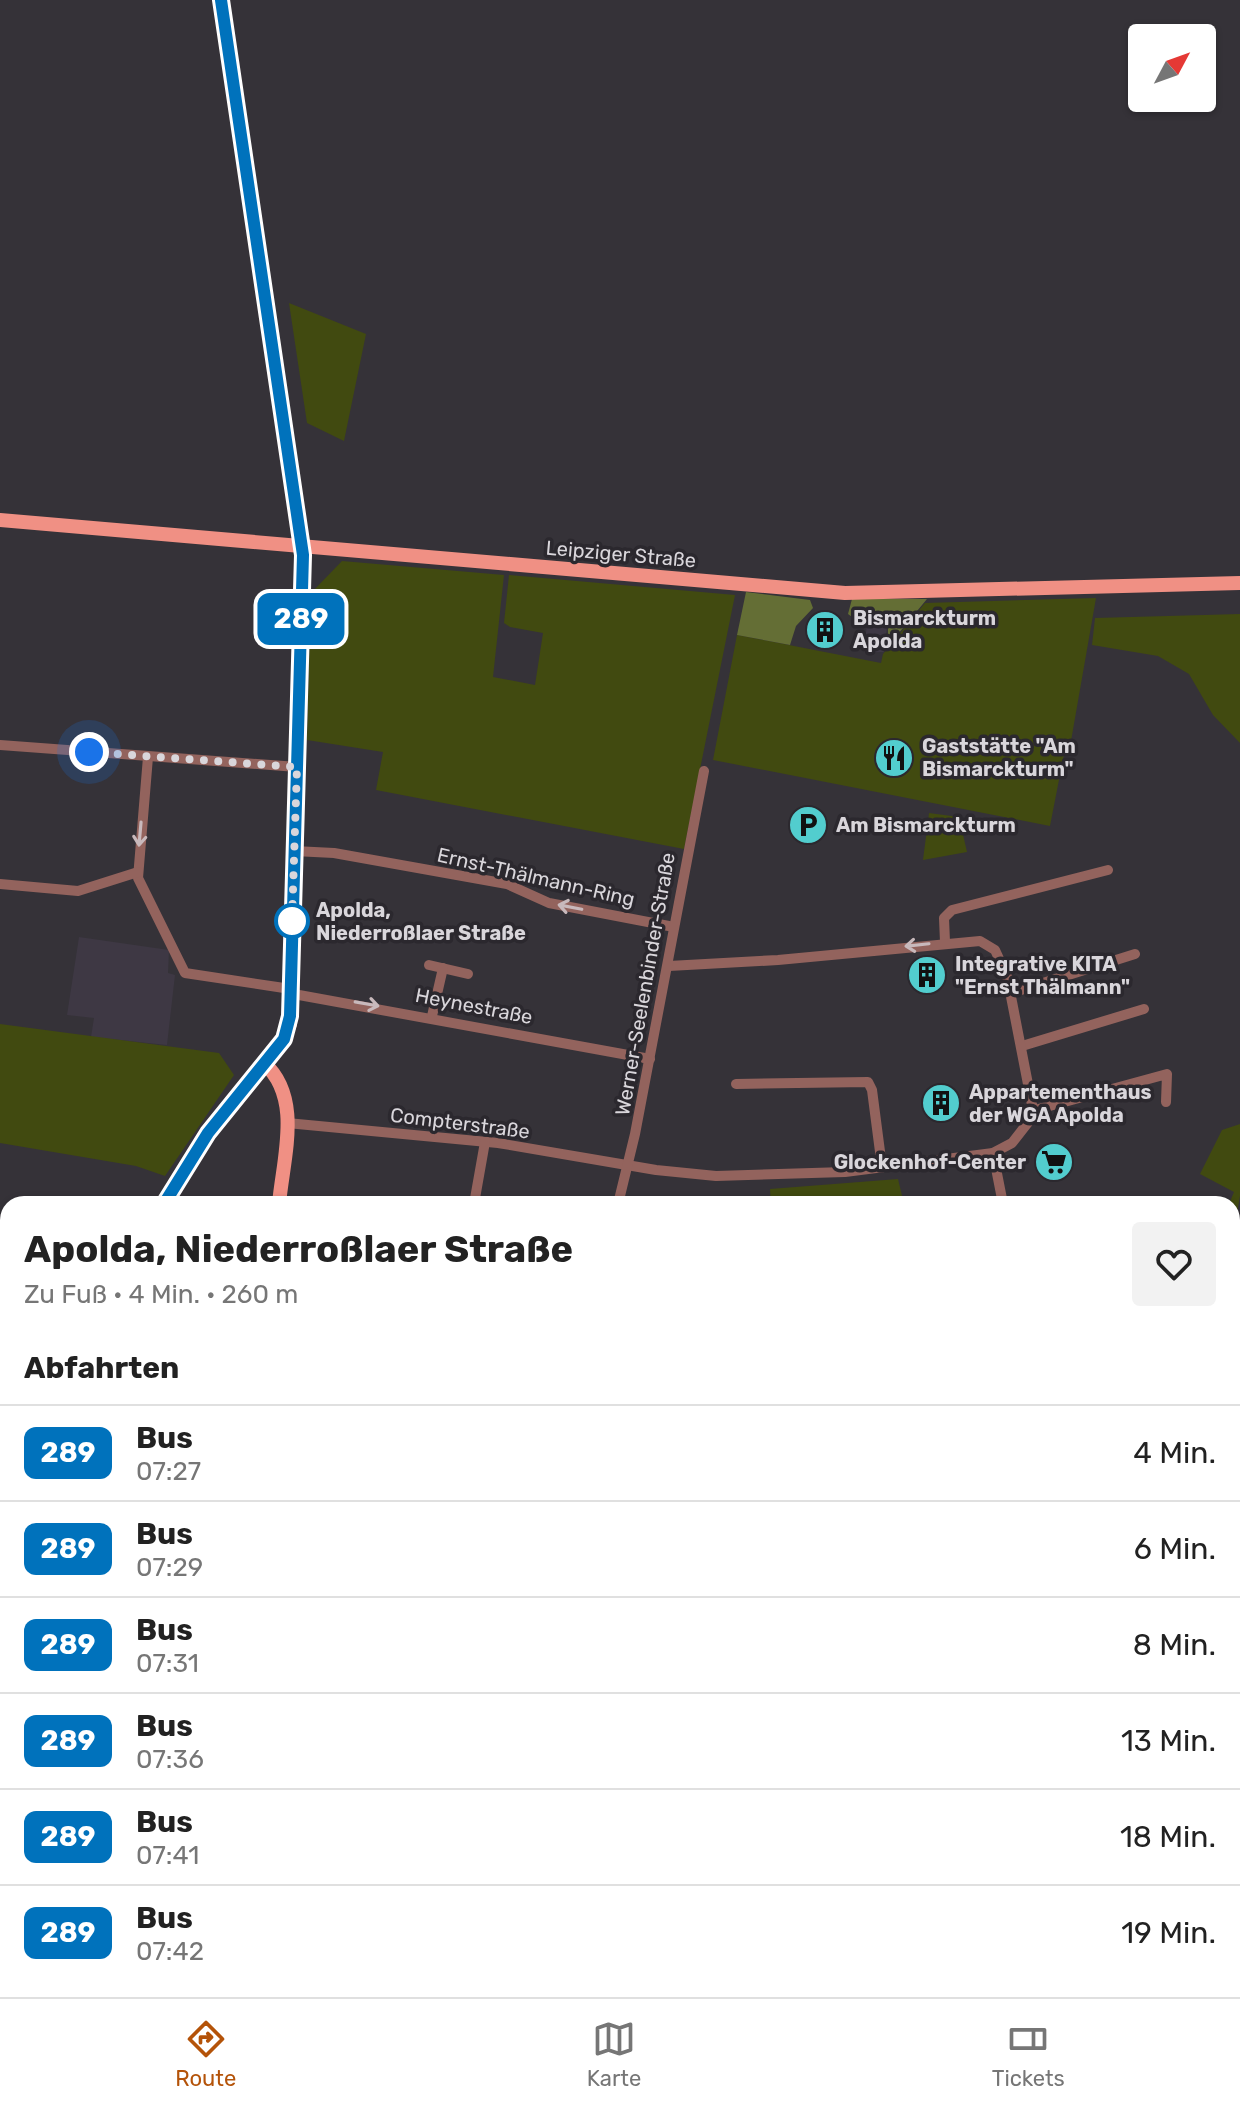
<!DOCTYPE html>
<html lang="de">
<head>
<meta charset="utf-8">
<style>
  :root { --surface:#fff; --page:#f2f2f2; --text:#222; --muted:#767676; --line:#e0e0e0; --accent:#b45309 }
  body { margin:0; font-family:Rubik,sans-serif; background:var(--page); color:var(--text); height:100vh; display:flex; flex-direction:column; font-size:30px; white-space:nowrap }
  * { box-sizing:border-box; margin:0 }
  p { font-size:26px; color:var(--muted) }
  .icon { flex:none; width:44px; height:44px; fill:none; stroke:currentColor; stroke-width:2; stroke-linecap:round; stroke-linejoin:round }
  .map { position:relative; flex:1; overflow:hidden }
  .side { position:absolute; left:0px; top:1196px; width:1240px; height:802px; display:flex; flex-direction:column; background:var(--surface); border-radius:24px 24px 0 0; box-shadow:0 2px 6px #0004 }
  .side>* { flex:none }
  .badge { padding:0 16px; border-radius:12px; font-size:28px; line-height:52px }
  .needle { width:52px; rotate:49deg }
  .fabs { position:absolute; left:1128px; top:24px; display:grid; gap:16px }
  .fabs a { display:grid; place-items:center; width:88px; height:88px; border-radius:8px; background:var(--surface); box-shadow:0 2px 6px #0004; font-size:40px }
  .you { position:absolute; width:40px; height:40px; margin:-20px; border:6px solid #fff; border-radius:50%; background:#1a73e8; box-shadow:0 0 0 12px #1a73e833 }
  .map>.badge { position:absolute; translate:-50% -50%; box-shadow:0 0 0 4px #fff }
  h2 { padding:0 24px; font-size:30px; line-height:72px }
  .round { display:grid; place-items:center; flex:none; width:84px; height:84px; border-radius:8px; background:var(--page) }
  .headline { display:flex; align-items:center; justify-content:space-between; height:136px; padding:0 24px }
  h1 { font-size:38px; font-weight:700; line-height:60px }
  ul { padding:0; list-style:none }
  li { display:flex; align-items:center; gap:24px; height:96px; padding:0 24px; border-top:2px solid var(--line) }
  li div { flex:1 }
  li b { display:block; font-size:30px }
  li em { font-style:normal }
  li .badge { min-width:88px; font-weight:700; text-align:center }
  .tabs { display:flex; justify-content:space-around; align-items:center; height:112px; border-top:2px solid var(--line); background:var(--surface); font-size:22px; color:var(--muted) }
  .tabs a { display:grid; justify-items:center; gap:4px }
  .tabs .current { color:var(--accent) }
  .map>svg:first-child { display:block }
</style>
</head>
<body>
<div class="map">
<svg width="1240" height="1997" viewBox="0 0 1240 1997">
  <rect width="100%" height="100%" fill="#353238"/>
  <g fill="#3e3844">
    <path d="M867,623L887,626L884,652H864Z"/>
    <path d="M79,937L169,950L168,973L175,975L167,1045L91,1037L94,1018L67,1015Z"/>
    <path d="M34,1990H127L89,1997H59Z"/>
  </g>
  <g fill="#414a10">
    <path d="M289,303L366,334L344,441L307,423Z"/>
    <path d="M342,561L504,575L493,677L535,685L543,633L510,627L504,623L509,575L735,595L684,849L376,790L383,752L307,740L311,593Z"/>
    <path d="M1096,598L1071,741L1065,749L1050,826L713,760L737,635L881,663L883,654L925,603Z"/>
    <path d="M1240,614V743L1213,715L1189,674L1158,656L1092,645L1095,618Z"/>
    <path d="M929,813L959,817L967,852L923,860Z"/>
    <path d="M0,1024L219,1053L234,1075L165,1176L136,1166L0,1143Z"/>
    <path d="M1240,1124V1196L1232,1242V1204H1229L1234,1192L1200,1174L1222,1130Z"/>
    <path d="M898,1179L904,1204H771L770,1189Z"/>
    <path d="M1232,1909H1240V1953L1232,1951Z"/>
  </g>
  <g fill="#646e35">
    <path d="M746,592L810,600L813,608L796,626L790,645L737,635Z"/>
    <path d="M852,599H927L888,646V624L877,619L863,625L848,614Z"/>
    <path d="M641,1990H722L720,1997H625Z"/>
  </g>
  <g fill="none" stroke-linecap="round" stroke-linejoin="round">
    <g stroke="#092227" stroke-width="16">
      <path d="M1232,1904H1240"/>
      <path d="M1109,1997L1114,1990"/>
    </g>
    <g stroke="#93635d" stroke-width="10">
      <path d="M0,745L297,767"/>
      <path d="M148,757L138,878L185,973L284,988L299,995L650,1059"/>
      <path d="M294,851L334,853L507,884L549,903L674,927"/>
      <path d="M0,884L78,891L138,872"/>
      <path d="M945,942L944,918L952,910L1108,870"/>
      <path d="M429,965L468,974"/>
      <path d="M1011,993L1135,954"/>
      <path d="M432,1016L443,968"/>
      <path d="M1022,1046L1144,1009"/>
      <path d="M736,1084L868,1082L872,1090L882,1167"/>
      <path d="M1035,1110L1167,1074L1166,1102"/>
      <path d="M287,1123L498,1143L656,1170L716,1176L845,1172L993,1153L1012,1143L1034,1115L1007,976L995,950L980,941L778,960L669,966"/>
      <path d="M993,1153L1003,1204"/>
      <path d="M164,1204L208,1133L264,1063"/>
      <path d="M474,1204L485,1142"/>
      <path d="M618,1204L635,1134L704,771"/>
      <path d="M1236,1317L1240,1328"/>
      <path d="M0,1487L8,1477"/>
      <path d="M1232,1639L1240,1644"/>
      <path d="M0,1735L8,1725"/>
      <path d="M0,1791L8,1790"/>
      <path d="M1232,1795L1240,1784"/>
      <path d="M1232,1867H1240"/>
    </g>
    <g stroke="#f09084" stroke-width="14">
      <path d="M221,0L303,555L290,1024L284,1039L264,1063C303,1098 283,1158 279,1204"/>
      <path d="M0,520L845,593L1240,583"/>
      <path d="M321,1990L364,1997"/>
      <path d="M956,1990L972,1997"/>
      <path d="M1216,1990L1228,1997"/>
      <path d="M289,1997L315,1990"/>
      <path d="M479,1997H498"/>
      <path d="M603,1997L620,1990"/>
      <path d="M1086,1997L1090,1990"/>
    </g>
    <defs>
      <g id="rail">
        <path d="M0,1421L8,1428"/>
        <path d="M1080,1990L1093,1997"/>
      </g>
    </defs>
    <use href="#rail" stroke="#b3b0b6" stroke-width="6"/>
    <use href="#rail" stroke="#2b282e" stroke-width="3" stroke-dasharray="9" stroke-linecap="butt"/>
  </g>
  <defs><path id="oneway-shaft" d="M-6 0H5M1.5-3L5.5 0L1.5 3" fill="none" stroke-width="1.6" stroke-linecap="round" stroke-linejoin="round" transform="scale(2)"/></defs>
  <g stroke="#c8b9bc">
    <use href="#oneway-shaft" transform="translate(140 834) rotate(95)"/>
    <use href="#oneway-shaft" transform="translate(570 907) rotate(-169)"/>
    <use href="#oneway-shaft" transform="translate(917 945) rotate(174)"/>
    <use href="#oneway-shaft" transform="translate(367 1004) rotate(10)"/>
  </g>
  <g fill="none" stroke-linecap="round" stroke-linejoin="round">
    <defs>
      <path id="line" d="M164,1204L208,1133L284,1039L290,1016L303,555L221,0"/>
    </defs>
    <use href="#line" stroke="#fff" stroke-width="18"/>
    <use href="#line" stroke="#0072bc" stroke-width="12"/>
    <path stroke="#d9d6db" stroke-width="8" stroke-dasharray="0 14.4" d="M89,752L297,767L292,921"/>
  </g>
  <defs>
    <symbol id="building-disc" viewBox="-11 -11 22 22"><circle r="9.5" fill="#52cdce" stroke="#2b282e"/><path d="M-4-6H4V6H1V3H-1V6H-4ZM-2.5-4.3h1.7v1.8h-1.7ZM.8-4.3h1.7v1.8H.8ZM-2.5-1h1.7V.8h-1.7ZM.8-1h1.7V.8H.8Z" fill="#111"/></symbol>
    <symbol id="restaurant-disc" viewBox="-11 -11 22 22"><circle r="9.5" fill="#52cdce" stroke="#2b282e"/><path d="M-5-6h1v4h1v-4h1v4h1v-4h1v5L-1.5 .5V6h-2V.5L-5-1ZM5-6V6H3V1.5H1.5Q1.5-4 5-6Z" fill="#111"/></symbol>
    <symbol id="parking-disc" viewBox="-11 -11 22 22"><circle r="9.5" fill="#52cdce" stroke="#2b282e"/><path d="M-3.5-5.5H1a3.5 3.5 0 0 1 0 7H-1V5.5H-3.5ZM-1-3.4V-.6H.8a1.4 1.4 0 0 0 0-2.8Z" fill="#111"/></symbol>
    <symbol id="supermarket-disc" viewBox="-11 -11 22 22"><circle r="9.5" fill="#52cdce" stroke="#2b282e"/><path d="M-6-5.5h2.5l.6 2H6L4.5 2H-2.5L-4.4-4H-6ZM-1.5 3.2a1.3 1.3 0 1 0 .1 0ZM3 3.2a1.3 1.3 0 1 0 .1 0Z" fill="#111"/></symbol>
  </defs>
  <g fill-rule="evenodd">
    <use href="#building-disc" x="803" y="608" width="44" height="44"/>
    <use href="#restaurant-disc" x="872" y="736" width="44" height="44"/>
    <use href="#parking-disc" x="786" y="803" width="44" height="44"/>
    <use href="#building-disc" x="905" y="953" width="44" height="44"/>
    <use href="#building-disc" x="919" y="1081" width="44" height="44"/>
    <use href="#supermarket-disc" x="1032" y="1140" width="44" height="44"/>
  </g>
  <circle fill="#fff" stroke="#0072bc" stroke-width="4" cx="292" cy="921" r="16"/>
  <g text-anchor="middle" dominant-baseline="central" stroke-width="7" stroke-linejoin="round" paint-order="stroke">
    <g font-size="20" fill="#d9d6db" stroke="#2b282e">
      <text transform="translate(621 554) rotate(5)">Leipziger Straße</text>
      <text transform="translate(536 877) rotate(13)">Ernst-Thälmann-Ring</text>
      <text transform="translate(645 984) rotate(-80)">Werner-Seelenbinder-Straße</text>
      <text transform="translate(474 1006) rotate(11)">Heynestraße</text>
      <text transform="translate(460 1123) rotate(7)">Compterstraße</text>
    </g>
    <g font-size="20" font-weight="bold" fill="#d9d6db" stroke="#2b282e" text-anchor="start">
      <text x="853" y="618">Bismarckturm<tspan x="853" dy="23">Apolda</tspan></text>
      <text x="922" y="746">Gaststätte "Am<tspan x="922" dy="23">Bismarckturm"</tspan></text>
      <text x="836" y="825">Am Bismarckturm</text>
      <text x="955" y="964">Integrative KITA<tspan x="955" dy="23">"Ernst Thälmann"</tspan></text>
      <text x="969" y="1092">Appartementhaus<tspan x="969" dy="23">der WGA Apolda</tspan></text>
      <text x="1026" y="1162" text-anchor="end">Glockenhof-Center</text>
    </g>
    <g font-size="20" font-weight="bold" fill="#d9d6db" stroke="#2b282e" text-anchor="start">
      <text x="316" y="910">Apolda,<tspan x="316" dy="23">Niederroßlaer Straße</tspan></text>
    </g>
  </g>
</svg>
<div class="fabs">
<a><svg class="needle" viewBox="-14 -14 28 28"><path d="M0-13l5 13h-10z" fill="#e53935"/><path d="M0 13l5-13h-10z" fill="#767676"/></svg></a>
</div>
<div class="you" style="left:89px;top:752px"></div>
<b class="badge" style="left:301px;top:619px;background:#0072bc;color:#fff">289</b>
<section class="side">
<div class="headline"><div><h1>Apolda, Niederroßlaer Straße</h1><p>Zu Fuß · 4 Min. · 260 m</p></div><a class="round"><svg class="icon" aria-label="heart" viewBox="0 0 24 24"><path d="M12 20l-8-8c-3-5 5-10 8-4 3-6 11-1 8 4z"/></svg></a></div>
<h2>Abfahrten</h2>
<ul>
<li><span class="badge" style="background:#0072bc;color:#fff">289</span><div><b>Bus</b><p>07:27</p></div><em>4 Min.</em></li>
<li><span class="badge" style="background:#0072bc;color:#fff">289</span><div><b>Bus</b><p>07:29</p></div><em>6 Min.</em></li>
<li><span class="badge" style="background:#0072bc;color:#fff">289</span><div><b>Bus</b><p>07:31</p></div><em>8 Min.</em></li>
<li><span class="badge" style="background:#0072bc;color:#fff">289</span><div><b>Bus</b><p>07:36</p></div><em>13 Min.</em></li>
<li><span class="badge" style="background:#0072bc;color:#fff">289</span><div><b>Bus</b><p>07:41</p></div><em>18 Min.</em></li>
<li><span class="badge" style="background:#0072bc;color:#fff">289</span><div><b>Bus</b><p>07:42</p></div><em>19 Min.</em></li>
</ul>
</section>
</div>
<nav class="tabs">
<a class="current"><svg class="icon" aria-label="directions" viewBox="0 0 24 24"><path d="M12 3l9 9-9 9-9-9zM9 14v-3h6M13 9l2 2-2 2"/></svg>Route</a>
<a><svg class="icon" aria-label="map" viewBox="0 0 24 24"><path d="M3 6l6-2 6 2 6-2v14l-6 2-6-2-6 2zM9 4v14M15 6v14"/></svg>Karte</a>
<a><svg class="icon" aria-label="tickets" viewBox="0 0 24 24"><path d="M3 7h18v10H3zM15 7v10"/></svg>Tickets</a>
</nav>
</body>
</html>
